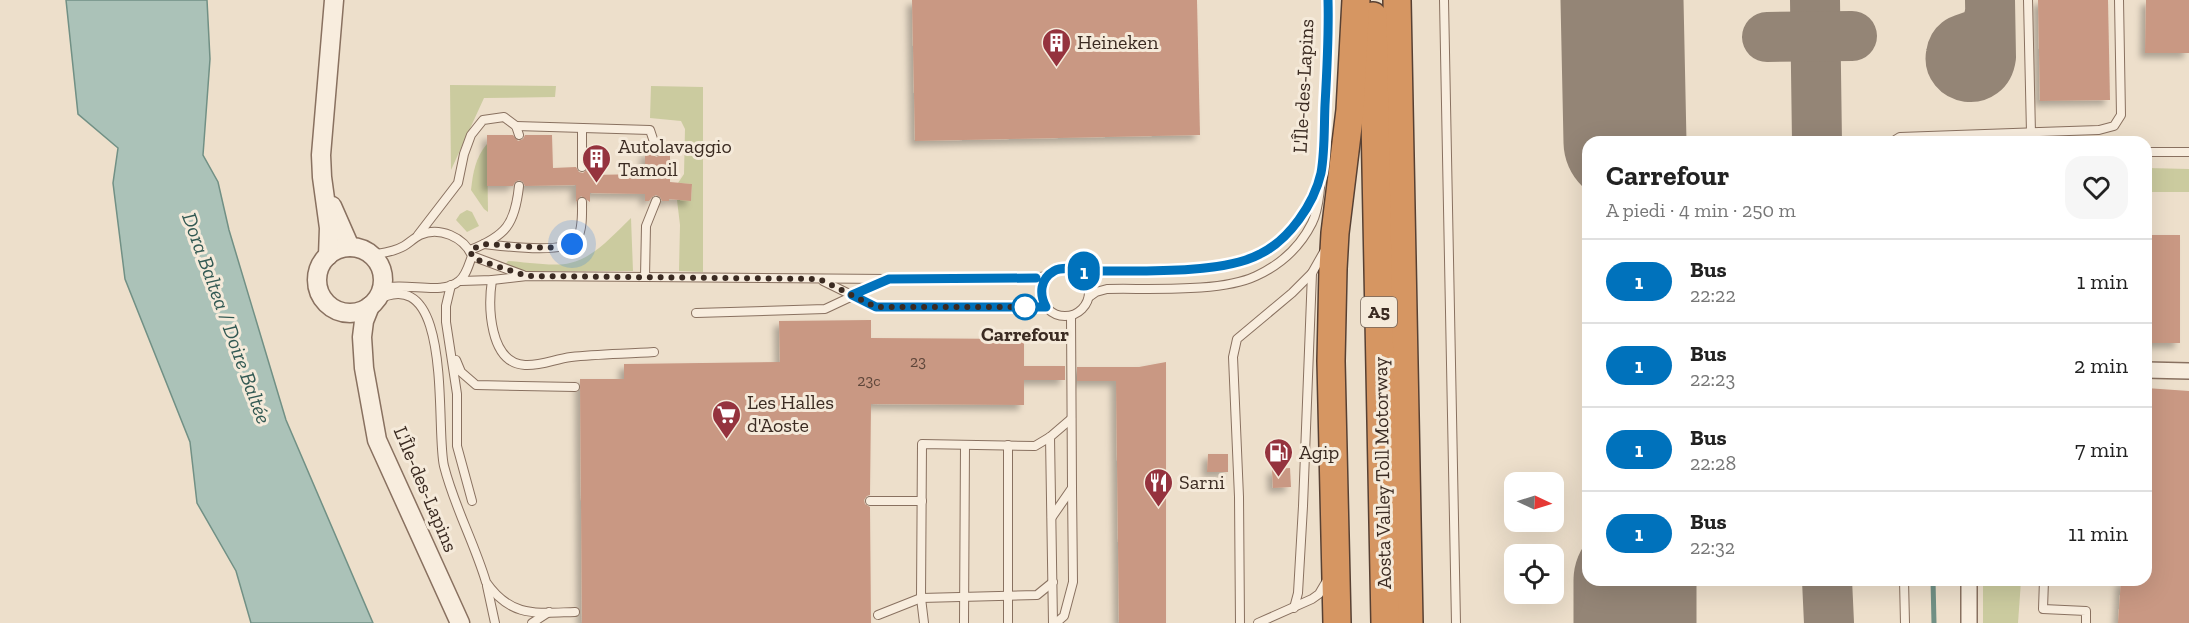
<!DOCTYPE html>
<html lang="it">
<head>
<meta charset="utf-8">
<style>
  :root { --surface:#fff; --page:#f6f6f6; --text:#222; --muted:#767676; --line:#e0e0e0 }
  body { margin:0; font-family:"Zilla Slab",serif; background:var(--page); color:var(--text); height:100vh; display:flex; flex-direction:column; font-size:22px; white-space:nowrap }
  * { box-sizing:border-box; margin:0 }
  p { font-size:20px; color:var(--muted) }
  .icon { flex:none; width:33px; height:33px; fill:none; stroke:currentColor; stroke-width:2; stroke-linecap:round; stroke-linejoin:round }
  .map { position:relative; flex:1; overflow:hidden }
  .panel { position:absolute; left:1582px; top:136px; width:570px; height:450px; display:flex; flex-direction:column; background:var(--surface); border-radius:18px; box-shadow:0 6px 24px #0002 }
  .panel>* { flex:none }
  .badge { padding:0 12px; border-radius:20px; font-size:21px; line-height:39px }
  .needle { width:39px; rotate:94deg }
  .fabs { position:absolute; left:1504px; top:472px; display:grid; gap:12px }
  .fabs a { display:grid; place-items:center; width:60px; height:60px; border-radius:12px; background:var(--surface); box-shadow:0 6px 24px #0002; font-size:30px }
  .you { position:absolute; width:30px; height:30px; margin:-15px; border:4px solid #fff; border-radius:50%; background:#1a73e8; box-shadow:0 0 0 9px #1a73e833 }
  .map>.badge { position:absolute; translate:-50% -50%; box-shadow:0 0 0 3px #fff }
  .round { display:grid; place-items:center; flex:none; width:63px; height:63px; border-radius:18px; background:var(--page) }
  .head { display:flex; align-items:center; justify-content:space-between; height:102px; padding:0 24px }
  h1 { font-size:28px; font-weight:700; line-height:45px }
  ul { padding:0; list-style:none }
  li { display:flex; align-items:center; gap:18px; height:84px; padding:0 24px; border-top:2px solid var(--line) }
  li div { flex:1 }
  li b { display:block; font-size:22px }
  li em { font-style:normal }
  li .badge { min-width:66px; font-weight:700; text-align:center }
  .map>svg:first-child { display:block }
</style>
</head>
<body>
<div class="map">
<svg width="2189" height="623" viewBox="0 0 2189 623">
  <defs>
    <filter id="shadow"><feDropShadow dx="-5" dy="5" stdDeviation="3" flood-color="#0004"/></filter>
  </defs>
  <rect width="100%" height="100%" fill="#eddfcb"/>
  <g fill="#cbcb9f">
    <path d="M450,85L556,86L555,97L484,98L451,170Z"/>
    <path d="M651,86L703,87V272L679,271L680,225L677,200H691L692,184L678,183L684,174L685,129L681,121L650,118Z"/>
    <path d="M487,144L488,212L484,209L471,190C473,173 475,158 487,144Z"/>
    <path d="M2147,168L2189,169V192H2147Z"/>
    <path d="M467,210L472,212L479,226L467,232L456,220L460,214Z"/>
    <path d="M631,218L633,271H513L503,267L508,261C524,262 556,267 570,263C594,258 614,234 631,218Z"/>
    <path d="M1983,581H2021L2018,623H1983Z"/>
  </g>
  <path fill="#abc2b8" stroke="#719085" stroke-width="1.5" d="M66,0H207L210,59L203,155L218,182L229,230L286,420L373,623H251L236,571L197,503L190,442L125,279L113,183L118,148L78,114Z"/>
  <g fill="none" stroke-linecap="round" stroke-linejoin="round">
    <path stroke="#719085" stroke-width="5" d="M1933,580L1934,623"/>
    <g stroke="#948576" stroke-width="50">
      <path d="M1815,0L1817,142"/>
      <path d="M1990,0L1991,57C1987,88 1946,80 1951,54C1955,28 1985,48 1990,12"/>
      <path d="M1767,37L1852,36"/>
      <path d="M1827,580L1829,623"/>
    </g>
    <g stroke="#948576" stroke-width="123">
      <path d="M1622,0L1625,142"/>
      <path d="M1635,580V623"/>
    </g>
  </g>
  <g fill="#c99883" filter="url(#shadow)">
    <path d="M912,0H1197L1200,135L915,141Z"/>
    <path d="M2038,0H2108L2110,100L2040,101Z"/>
    <path d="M2146,0H2189V53H2145Z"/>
    <path d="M487,135H513L518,141L523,139L525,135H552L553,168L576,167L579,172L583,173L589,167L590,175L645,174V151H651L656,157L661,155L663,151L670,152V182L692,184L691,201L669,199V201H662L660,197L656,195L652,197L649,201H645V194L590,193V202L581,196L576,202V185L525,186L523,182L519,180L515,182L513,186H487Z"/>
    <rect x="2146" y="235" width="34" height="108"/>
    <path d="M871,320V338L1024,339V366H1065V380H1024V405L871,404L870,495L867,496L864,500L865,504L870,507L871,623H582L580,379H624V364L780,362L779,321Z"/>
    <path d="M1166,362V623H1119L1116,381H1077V367H1139Z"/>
    <path d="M2146,388L2189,391V623H2118L2121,580H2146Z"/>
    <path d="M1208,454H1228V472H1207Z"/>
    <path d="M1290,468L1291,487L1273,488L1272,469Z"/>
  </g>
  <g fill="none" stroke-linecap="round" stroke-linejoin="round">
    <defs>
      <g id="service">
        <path d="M1444,0L1456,623"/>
        <path d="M2028,0L2031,133"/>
        <path d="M516,126L650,130L657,151"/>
        <path d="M582,128V167"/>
        <path d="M1892,142L1900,137L2099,130L2114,126L2121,115L2119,0"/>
        <path d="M2146,152H2189"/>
        <path d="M418,235L458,183L464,154L471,135L483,120L504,117L516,126L519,135"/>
        <path d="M484,244C503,246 566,255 577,239C583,229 582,213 582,202"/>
        <path d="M470,250C506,236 515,224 519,186"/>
        <path d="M371,255C382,253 394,252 404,246C409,243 414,238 420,235C439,226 464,237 472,256C469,264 466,276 459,281C442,296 405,281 381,289"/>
        <path d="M472,256L523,275"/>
        <circle cx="1065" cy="292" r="24"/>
        <path d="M1076,271C1102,271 1128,270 1154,269C1194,268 1240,271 1274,246C1295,230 1307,207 1317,183"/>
        <path d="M645,277L646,226L656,201"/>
        <path d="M492,280C488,306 489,363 525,365C541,366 555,359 571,357C598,354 626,354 654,352"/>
        <path d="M461,281L492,280L527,276L889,279"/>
        <path d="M823,281L876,307H1046"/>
        <path d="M451,285L446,306V322L457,394V446L472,501"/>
        <path d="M1089,297L1096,292L1107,289C1148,288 1220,293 1256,276C1280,265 1300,247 1312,223C1321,205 1321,172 1322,151C1326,101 1330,50 1328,0"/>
        <path d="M375,301C455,257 435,430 444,466C454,506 474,542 486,582C511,618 536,613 575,612"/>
        <path d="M696,313L825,309L889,279H1024L1048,276"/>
        <path d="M456,360L461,372L476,385L575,387"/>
        <path d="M1050,437L1053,623"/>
        <path d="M870,501H922"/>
        <path d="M1052,517L1072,488L1071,316"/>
        <path d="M1904,580L1905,623"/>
        <path d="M2044,580L2043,609L2086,611V623"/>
        <path d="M487,586L495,623"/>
        <path d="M1294,608L1298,593L1303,506L1312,273L1325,250"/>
        <path d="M878,615L921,598L1037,595L1053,582"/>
        <path d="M532,623L549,612"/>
        <path d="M924,623L921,598L922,444L1035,446L1050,437L1071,419"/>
        <path d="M964,623L965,445"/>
        <path d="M1008,623V445"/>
        <path d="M1056,623L1064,616L1073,582L1072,489"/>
        <path d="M1240,623L1239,497L1233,357L1237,339L1292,293L1312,273"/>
        <path d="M1258,623L1312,599L1319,594L1326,582"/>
      </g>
      <g id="minor">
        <path d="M2146,370L2189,371"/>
        <path d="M1969,580V623"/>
      </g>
      <g id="tertiary">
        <path d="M332,206L350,247"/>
        <circle cx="350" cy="280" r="33"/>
        <path d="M328,256L329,228L322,177L321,155L334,0"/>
        <path d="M370,306L364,321L362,337L364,368L377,440L460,623"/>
      </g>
      <g id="motorway">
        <path d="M1397,0L1409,623"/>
        <path d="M1373,16L1385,623"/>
        <path d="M1337,623L1331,361L1333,269L1335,233L1350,110L1356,0"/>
      </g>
    </defs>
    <use href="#service" stroke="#897160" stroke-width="10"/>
    <use href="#minor" stroke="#897160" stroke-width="18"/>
    <use href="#tertiary" stroke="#897160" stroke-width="21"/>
    <use href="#motorway" stroke="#574033" stroke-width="30"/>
    <use href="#service" stroke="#f8edde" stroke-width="8"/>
    <use href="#minor" stroke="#f8edde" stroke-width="15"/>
    <use href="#tertiary" stroke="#f8edde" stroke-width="18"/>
    <use href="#motorway" stroke="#d69662" stroke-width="27"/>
  </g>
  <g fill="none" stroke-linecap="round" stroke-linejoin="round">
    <defs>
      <path id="line" d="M1036,278L889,279L852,295L876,307H1046C1039,294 1040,279 1054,271C1064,265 1086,271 1098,271C1141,271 1223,274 1260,254C1289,240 1314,204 1321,173C1325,151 1324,126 1325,105C1327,70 1329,35 1328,0"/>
    </defs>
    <use href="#line" stroke="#fff" stroke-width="14"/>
    <use href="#line" stroke="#0072bc" stroke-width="9"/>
    <path stroke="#3b2b22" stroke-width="6" stroke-dasharray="0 10.8" d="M572,244L548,248L484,244L470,250L472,256L478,260L527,276L819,279L876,307H1025"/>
  </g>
  <defs>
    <symbol id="building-pin" viewBox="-11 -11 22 30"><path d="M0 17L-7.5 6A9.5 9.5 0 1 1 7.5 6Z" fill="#95333e" stroke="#f5eada"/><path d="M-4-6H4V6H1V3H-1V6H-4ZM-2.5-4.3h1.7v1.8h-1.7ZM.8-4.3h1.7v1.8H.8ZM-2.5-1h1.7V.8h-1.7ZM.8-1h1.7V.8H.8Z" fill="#fff"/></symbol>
    <symbol id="supermarket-pin" viewBox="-11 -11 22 30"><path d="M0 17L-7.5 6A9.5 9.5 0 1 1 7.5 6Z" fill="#95333e" stroke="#f5eada"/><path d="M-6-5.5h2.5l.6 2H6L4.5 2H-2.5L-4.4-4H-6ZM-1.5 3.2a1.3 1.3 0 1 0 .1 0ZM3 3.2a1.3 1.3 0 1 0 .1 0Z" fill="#fff"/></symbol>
    <symbol id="fuel-pin" viewBox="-11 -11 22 30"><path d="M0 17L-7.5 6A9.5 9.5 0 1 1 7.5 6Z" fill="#95333e" stroke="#f5eada"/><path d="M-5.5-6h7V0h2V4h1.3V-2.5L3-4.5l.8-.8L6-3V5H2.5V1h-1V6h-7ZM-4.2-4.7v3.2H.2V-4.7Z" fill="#fff"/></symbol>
    <symbol id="restaurant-pin" viewBox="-11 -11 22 30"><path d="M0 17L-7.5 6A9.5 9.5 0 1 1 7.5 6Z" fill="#95333e" stroke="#f5eada"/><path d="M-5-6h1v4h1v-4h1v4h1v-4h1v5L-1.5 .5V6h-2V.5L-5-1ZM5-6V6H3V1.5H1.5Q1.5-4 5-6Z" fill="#fff"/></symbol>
  </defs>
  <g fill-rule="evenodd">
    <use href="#building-pin" x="1040" y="26" width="33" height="45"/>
    <use href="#building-pin" x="580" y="142" width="33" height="45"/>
    <use href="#supermarket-pin" x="710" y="398" width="33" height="45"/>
    <use href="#fuel-pin" x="1262" y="436" width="33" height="45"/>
    <use href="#restaurant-pin" x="1142" y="466" width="33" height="45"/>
  </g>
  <circle fill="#fff" stroke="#0072bc" stroke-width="3" cx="1025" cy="307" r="12"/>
  <g text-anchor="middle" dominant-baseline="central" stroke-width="6" stroke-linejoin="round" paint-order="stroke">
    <g font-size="16" fill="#5e463a">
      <text x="918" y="361">23</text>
      <text x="869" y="380">23c</text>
    </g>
    <rect fill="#f5eada" stroke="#736459" stroke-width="1.5" x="1361" y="297" width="36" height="30" rx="4.5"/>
    <g font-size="18" font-weight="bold" fill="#3b2b22">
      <text x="1379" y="312">A5</text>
    </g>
    <g font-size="20" fill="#3b2b22" stroke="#f5eada" text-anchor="start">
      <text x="1077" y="42">Heineken</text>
      <text x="618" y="146">Autolavaggio<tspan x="618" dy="23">Tamoil</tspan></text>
      <text x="747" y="402">Les Halles<tspan x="747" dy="23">d'Aoste</tspan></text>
      <text x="1299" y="452">Agip</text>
      <text x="1179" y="482">Sarni</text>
    </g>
    <g font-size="20" fill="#3b2b22" stroke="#f5eada">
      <text transform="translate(1303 86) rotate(-87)">L'Île-des-Lapins</text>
      <text transform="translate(1382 473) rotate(-91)">Aosta Valley Toll Motorway</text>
      <text transform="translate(426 489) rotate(67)">L'Île-des-Lapins</text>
    </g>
    <g font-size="20" font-weight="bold" fill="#3b2b22" stroke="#f5eada">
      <text x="1025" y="334">Carrefour</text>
    </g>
    <g font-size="21" font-style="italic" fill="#325953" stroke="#f5eada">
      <text transform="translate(227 318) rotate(70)">Dora Baltea / Doire Baltée</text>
    </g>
  </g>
</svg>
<div class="fabs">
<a><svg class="needle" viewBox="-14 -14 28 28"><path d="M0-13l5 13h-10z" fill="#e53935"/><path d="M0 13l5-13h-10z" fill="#767676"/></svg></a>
<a><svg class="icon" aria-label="locate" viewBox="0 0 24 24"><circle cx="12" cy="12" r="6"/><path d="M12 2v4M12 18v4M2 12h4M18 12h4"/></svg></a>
</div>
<div class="you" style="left:572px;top:244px"></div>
<b class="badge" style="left:1084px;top:271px;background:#0072bc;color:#fff">1</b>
<section class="panel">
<div class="head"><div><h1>Carrefour</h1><p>A piedi · 4 min · 250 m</p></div><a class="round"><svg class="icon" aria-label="heart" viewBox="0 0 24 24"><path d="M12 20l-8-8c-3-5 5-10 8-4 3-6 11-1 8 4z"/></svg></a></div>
<ul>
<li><span class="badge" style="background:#0072bc;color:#fff">1</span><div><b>Bus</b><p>22:22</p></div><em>1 min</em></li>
<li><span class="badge" style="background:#0072bc;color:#fff">1</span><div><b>Bus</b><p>22:23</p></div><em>2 min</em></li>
<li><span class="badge" style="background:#0072bc;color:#fff">1</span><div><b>Bus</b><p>22:28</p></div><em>7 min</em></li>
<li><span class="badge" style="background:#0072bc;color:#fff">1</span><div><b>Bus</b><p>22:32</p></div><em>11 min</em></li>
</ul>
</section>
</div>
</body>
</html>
